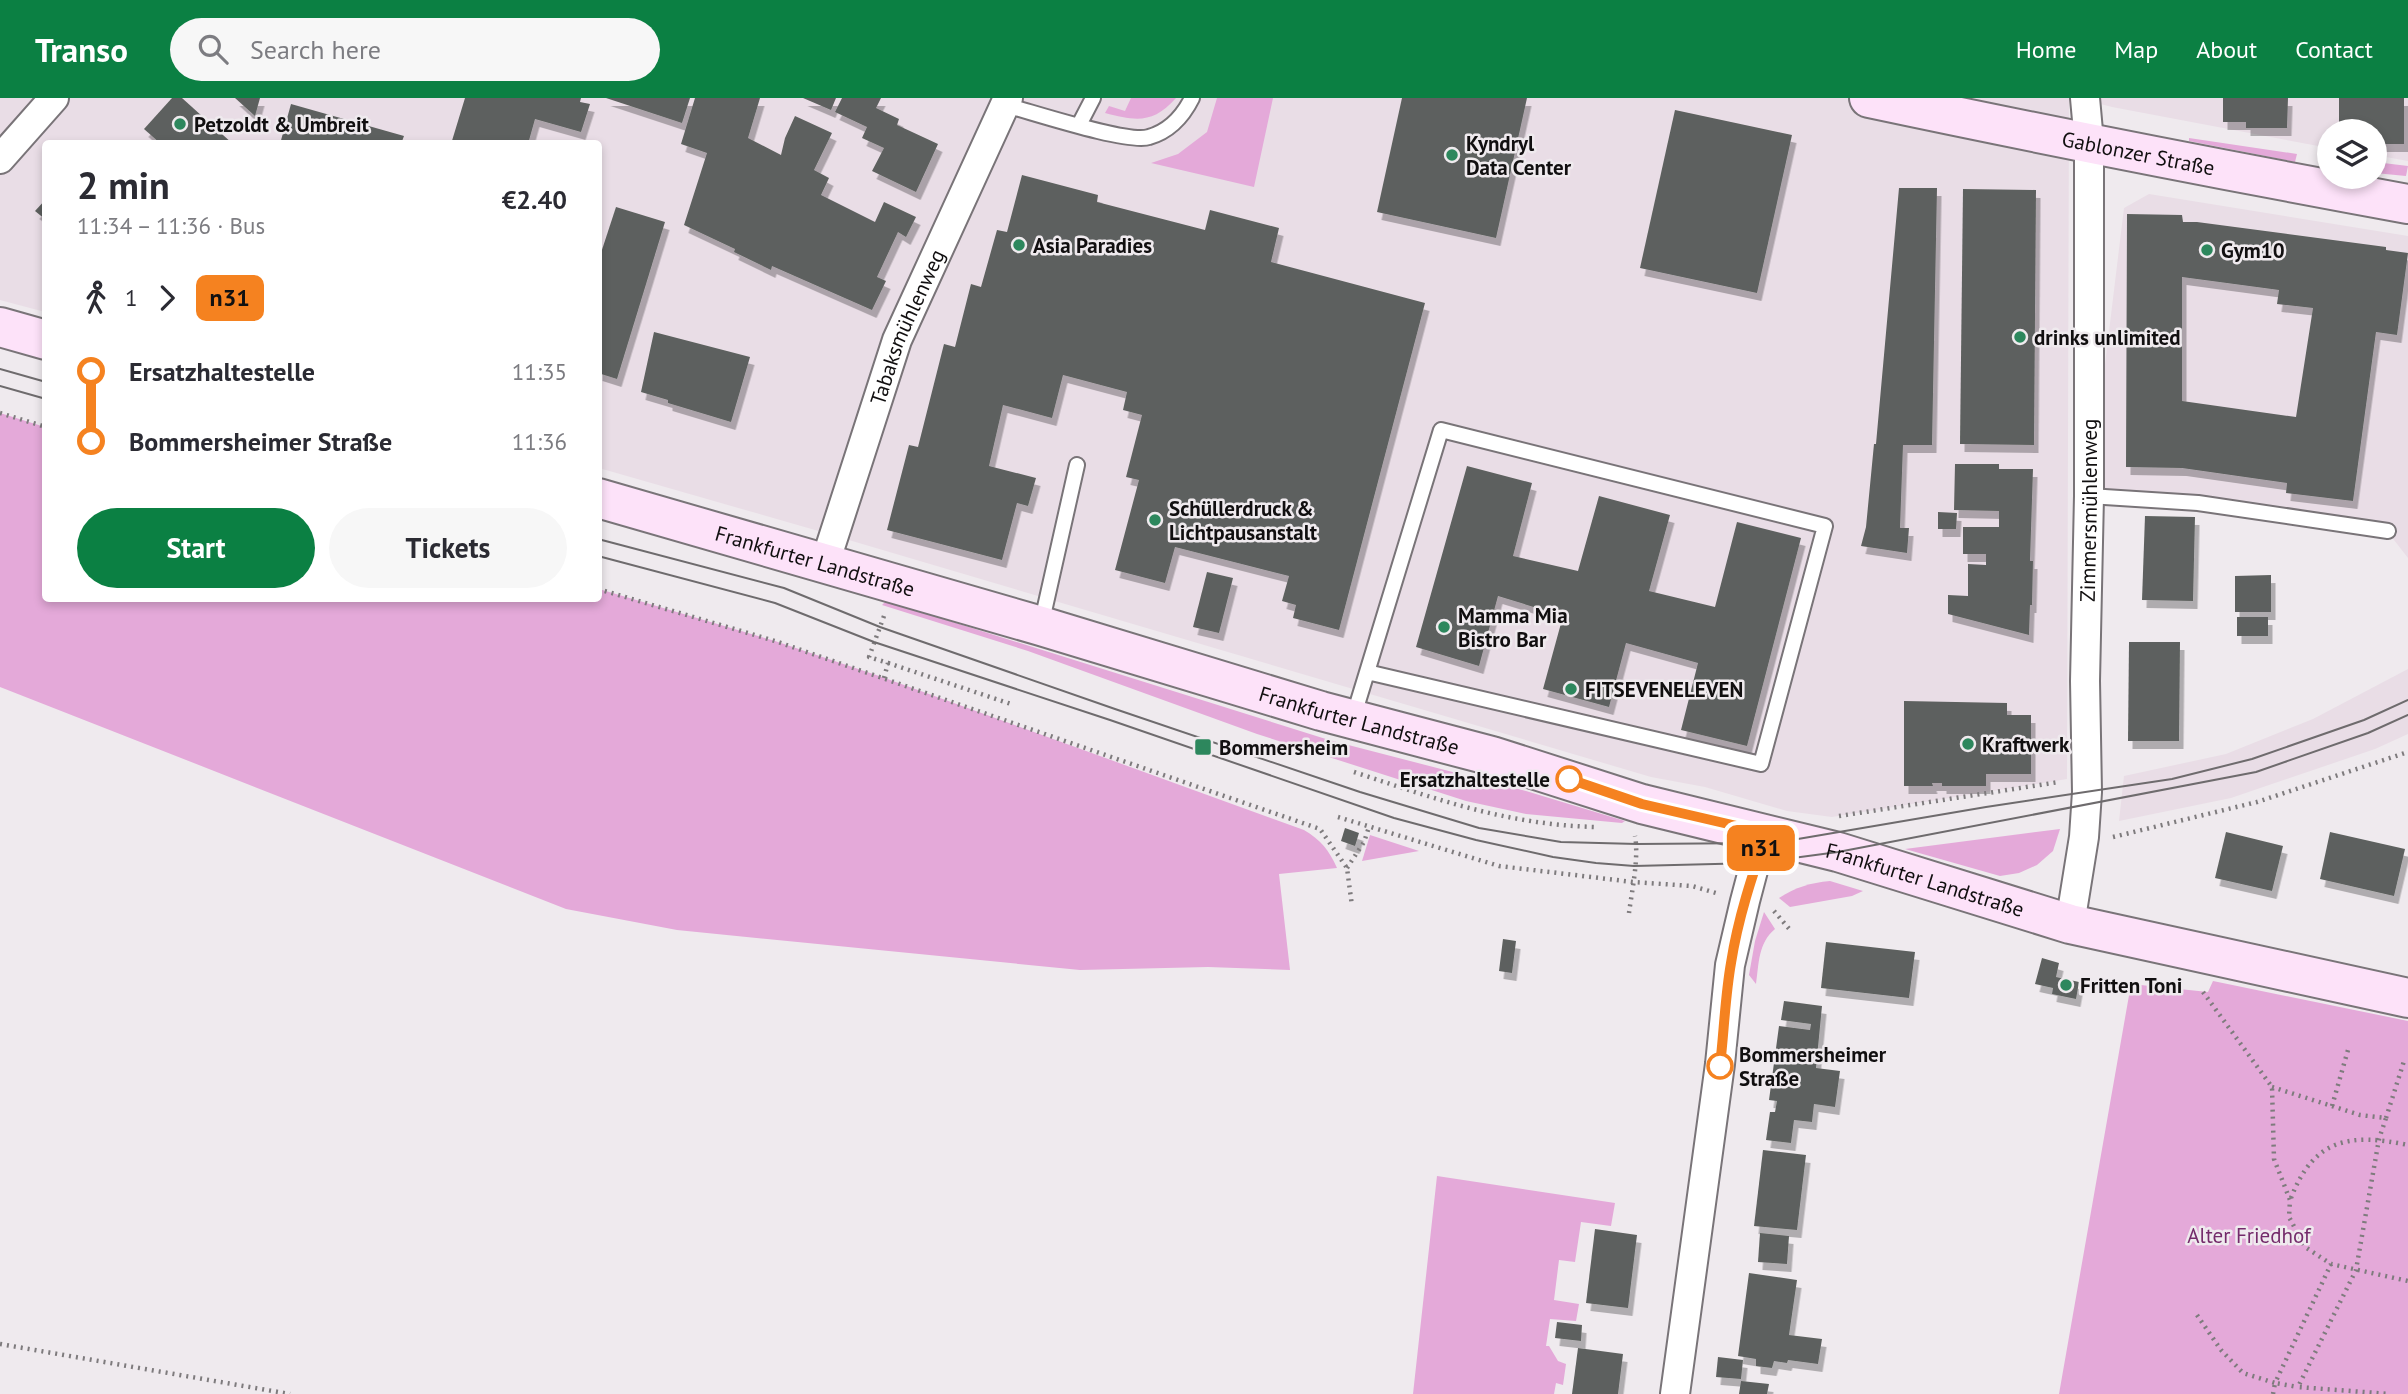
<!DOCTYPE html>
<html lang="en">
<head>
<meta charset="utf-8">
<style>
  :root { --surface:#fff; --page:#f7f7f7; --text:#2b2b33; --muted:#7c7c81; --accent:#0b8043 }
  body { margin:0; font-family:"PT Sans",sans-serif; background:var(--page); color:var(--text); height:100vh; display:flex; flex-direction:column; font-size:26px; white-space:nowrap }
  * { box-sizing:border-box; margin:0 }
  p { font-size:23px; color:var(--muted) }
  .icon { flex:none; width:38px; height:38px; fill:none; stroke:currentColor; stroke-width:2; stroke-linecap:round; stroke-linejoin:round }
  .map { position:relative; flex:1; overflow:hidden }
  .details { position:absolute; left:42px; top:42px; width:560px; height:462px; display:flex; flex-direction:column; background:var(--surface); border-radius:7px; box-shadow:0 4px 10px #0003 }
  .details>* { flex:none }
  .badge { padding:0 14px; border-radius:10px; font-size:24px; line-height:46px }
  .buttons { position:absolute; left:2317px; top:21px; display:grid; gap:14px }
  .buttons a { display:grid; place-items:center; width:70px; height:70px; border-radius:50%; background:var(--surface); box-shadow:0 4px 10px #0003; font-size:35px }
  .map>.badge { position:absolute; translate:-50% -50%; box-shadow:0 0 0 4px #fff }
  .legs { display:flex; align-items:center; gap:10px; height:77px; padding:0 35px; font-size:23px }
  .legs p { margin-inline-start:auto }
  .summary { display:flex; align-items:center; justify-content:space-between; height:119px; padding:0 35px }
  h1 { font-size:38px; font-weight:700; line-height:52px }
  .cta { display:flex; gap:14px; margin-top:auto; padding:14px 35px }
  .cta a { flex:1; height:80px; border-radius:42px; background:var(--accent); color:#fff; font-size:28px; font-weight:700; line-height:80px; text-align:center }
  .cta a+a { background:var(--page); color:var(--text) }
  ul { padding:0 35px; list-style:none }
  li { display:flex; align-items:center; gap:24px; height:70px; font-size:26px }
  li i { display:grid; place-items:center; width:10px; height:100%; margin:0 9px; background:currentColor }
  li i::after { content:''; width:18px; height:18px; margin:-9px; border:5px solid; border-radius:50%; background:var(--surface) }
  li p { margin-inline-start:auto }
  li:first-child i { background:linear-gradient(#0000 50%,currentColor 0) }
  li:last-child i { background:linear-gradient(currentColor 50%,#0000 0) }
  header { display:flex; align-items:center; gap:42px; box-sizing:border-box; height:98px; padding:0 35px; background:var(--accent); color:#fff }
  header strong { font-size:33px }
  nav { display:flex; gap:38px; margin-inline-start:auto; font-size:24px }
  .search { width:490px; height:63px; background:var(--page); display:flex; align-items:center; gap:18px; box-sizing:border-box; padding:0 24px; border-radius:38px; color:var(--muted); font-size:26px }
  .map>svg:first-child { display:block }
</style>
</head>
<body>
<header>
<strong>Transo</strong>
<div class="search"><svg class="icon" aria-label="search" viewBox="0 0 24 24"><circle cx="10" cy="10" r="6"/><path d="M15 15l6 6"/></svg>Search here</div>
<nav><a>Home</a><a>Map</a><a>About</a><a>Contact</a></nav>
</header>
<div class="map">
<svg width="2408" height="1296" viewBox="0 0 2408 1296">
  <defs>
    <filter id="shadow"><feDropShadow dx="4.5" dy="8" stdDeviation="0" flood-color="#0004"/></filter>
  </defs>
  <rect width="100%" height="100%" fill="#efeaee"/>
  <g fill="#e9dde6">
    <path d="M0,0H2069L2067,681L1832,719L1787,713L1705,689L1651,679L815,432L599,370L598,46H46L45,214L0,202Z"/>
    <path d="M2078,0H2408V63L2375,57V33H2329V50L2112,9Z"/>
    <path d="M2149,96L2408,138V460L2387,433L2089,398L2124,110Z"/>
    <path d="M2408,571V636L2375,651L2231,700L2119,723L2124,678L2226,656L2313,621Z"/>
  </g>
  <g fill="#e4a9d9">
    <path d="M1131,0H1176C1153,26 1136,23 1105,15L1109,8L1125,13Z"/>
    <path d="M1217,0H1273L1254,89L1151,65L1178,56L1207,34Z"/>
    <path d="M2189,40L2297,56L2295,64L2189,43Z"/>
    <path d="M2375,64L2408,68L2406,78L2375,75Z"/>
    <path d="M0,315L45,329L46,500H598L599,491L775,543L882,579L1304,732C1321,742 1329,752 1337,770L1279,776L1290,872L1208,869L1080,872L677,832L566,811L0,589Z"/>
    <path d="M886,503L1329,642L1526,693L1625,723L1622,725L1526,716L1466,703L1257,636L1028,553L882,507Z"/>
    <path d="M2060,731L2053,753L2037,767L2019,775L2000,778L1905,751Z"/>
    <path d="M1370,737L1419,753L1362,763Z"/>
    <path d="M1830,783L1863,793L1852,798L1790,809L1779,800C1796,789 1810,785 1830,783Z"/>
    <path d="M1764,814L1775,831C1758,845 1759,866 1756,886L1749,877L1755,843Z"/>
    <path d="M2213,883L2408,923V1296H2059L2131,886L2208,894Z"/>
    <path d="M1437,1078L1615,1105L1611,1128L1581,1124L1575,1164L1559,1162L1554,1202L1579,1206L1576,1223L1550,1221L1546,1248H1549L1558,1263L1566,1266L1563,1287L1556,1285L1554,1296H1413Z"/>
  </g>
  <g fill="#5d615e" fill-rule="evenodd" filter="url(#shadow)">
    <path d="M172,0H182L233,46H161L144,31Z"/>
    <path d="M235,0H260L255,18Z"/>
    <path d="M465,0H581L580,4L590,6L581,34L535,21L528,46H451Z"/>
    <path d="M606,0H690L682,25Z"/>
    <path d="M695,0H760L748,40L781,57L785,40L795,18L832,35L814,72L829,80L821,97L875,124L884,104L916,119L906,139L898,134L877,179L886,183L872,212L772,168L771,172L734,154L735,151L684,127L707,55L681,46Z"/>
    <path d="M803,0H836L831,12Z"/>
    <path d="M842,0H881L876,10L899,21L897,27L938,46L916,94L872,73L884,50L862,40L867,29L835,14Z"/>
    <path d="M1402,0H1527L1496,140L1377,114Z"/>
    <path d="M2223,0H2288L2287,30H2246V24H2223Z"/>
    <path d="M2339,0H2404V46H2375V33H2339Z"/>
    <path d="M291,6L404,38L401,46H280Z"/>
    <path d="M1675,12L1792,37L1757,195L1640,170Z"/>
    <path d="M1022,77L1098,97L1097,104L1205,132L1210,112L1279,130L1271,164L1425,205L1339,532L1293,520L1296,507L1282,503L1289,478L1175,449L1165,485L1115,472L1139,382L1126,379L1142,317L1123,312L1127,294L1063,277L1052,320L1003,307L989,368L1036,380L1028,408L1017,405L1002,462L887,432L909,347L918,349L944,246L955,249L971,186L981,189L997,132L1007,134Z"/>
    <path d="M1899,90H1937L1932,347H1903L1900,430H1909L1907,455L1861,448L1866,429L1874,346H1876Z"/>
    <path d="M1963,91L2036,92L2034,347L1960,346Z"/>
    <path d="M46,101V122L35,113Z"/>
    <path d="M616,109L665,124L617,281L598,275V164Z"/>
    <path d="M2127,116L2182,117L2183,124H2197L2386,149V152L2408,155L2397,237L2376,234L2353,403L2286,395L2287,385L2182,370L2126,369ZM2182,179L2279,192L2277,206L2313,210L2296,319L2182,303Z"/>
    <path d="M654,234L750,259L731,324L668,305V302L641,294Z"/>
    <path d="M1955,366H1999V371H2033L2030,463H2033L2032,507H2030L2029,537L1948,516V497L1968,498V466L1986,467V456H1963V429H1999V413L1954,412Z"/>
    <path d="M1467,368L1532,385L1513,458L1578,473L1599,398L1670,417L1649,493L1715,509L1737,424L1801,440L1747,648L1681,632L1698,565L1626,545L1609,609L1543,591L1563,518L1498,498L1479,568L1416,549Z"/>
    <path d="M1938,414L1957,415L1956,431H1938Z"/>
    <path d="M2145,418L2195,419L2193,503L2142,502Z"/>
    <path d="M1207,474L1233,480L1219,535L1193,529Z"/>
    <path d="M2271,477V514H2235V478Z"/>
    <rect x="2237" y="519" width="31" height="19"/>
    <path d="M2129,544H2180L2179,643H2128Z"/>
    <path d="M1904,603L2007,605V617H2031V676H1986V688H1942V685H1932L1933,688H1904Z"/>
    <path d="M1345,730L1359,735L1355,748L1341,743Z"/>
    <path d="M2226,734L2283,748L2272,793L2215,780Z"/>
    <path d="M2330,734L2405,751L2394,798L2320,781Z"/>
    <path d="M1503,841L1516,843L1512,875L1499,873Z"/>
    <path d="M1826,844L1915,854L1909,900L1821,890Z"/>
    <path d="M2042,860L2059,865L2056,879L2079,884L2076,901L2052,896L2053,890L2035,886Z"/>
    <path d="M1784,903L1822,908L1816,970L1840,973L1835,1009L1814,1006L1812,1024L1794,1022L1791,1045L1766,1042L1770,1014H1775L1777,1003L1769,1002L1779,928L1810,932L1811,926L1781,922Z"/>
    <path d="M1763,1052L1806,1057L1797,1132L1754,1128Z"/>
    <path d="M1595,1131L1637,1137L1628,1210L1586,1205Z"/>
    <path d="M1760,1135L1789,1138L1787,1166L1758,1164Z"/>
    <path d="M1749,1175L1797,1182L1789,1237L1822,1241L1818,1266L1788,1262L1787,1265L1774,1263L1772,1270L1756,1268V1261L1738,1258Z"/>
    <path d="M1557,1224L1582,1227L1581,1243L1555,1240Z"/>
    <path d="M1578,1250L1623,1256L1618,1296H1572Z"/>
    <path d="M1718,1259L1743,1262L1741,1281L1716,1279Z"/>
    <path d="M1741,1283L1769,1286L1767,1296H1739Z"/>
  </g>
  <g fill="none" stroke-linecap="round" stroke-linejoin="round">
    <defs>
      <g id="service">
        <path d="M1005,7C1032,14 1128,46 1149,39C1170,33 1183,18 1192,0"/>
        <path d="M1079,27L1093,0"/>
        <path d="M2089,398L2198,405L2388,433"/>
        <path d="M1041,527L1077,367"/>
        <path d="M1353,620L1441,332L1825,428L1761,666L1367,574"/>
      </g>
      <g id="minor">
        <path d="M0,61L54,0"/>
        <path id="s1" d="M825,465L897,242L1008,0"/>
        <path id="s2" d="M2070,826L2084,739L2087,694L2085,583L2089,398V44L2085,0"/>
        <path d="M1675,1296L1720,966L1730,867L1745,803L1755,765L1767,735"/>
      </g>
      <g id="secondary">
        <path id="s3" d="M1869,0C2048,38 2228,73 2408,106"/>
        <path d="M0,229L46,242"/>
        <path id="s4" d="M598,400L1041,528L1321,613L1492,658L1642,706L1838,754L2070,826L2408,900"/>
      </g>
    </defs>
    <use href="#service" stroke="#797478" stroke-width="18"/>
    <use href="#minor" stroke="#797478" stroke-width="32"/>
    <use href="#secondary" stroke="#797478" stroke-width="42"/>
    <g stroke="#7e7b7d" stroke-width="4.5" stroke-dasharray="2 5" stroke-linecap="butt">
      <path d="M0,315L46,329"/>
      <path d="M598,491L775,543L1320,731L1347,770L1352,808"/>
      <path d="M888,565L1011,606"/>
      <path d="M884,580L888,565L869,559L884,518"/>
      <path d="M1354,674C1436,701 1508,727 1596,729"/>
      <path d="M1839,718L2059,684"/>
      <path d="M1338,719L1499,768L1633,784L1692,788L1716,795"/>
      <path d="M2113,739L2257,704L2408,654"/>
      <path d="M1347,770L1364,744L1369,729"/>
      <path d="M1774,813L1791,833"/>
      <path d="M1629,815C1632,792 1639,760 1635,738"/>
      <path d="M2203,894L2272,989L2274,1061L2290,1102L2289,1119L2305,1149L2331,1166L2408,1183"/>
      <path d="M2272,989L2360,1017L2386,1020L2379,1041L2356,1172L2298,1289L2390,1296"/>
      <path d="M2332,1008L2348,952"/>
      <path d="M2386,1020L2404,963"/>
      <path d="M2291,1100C2314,1040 2350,1035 2408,1047"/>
      <path d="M2197,1217L2221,1252L2243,1275L2275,1285L2331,1166"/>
      <path d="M0,1246L290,1296"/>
      <path d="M2273,1296L2275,1285L2298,1289"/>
    </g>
    <use href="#service" stroke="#fff" stroke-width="14"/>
    <use href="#minor" stroke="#fff" stroke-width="28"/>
    <use href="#secondary" stroke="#fde2f9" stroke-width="38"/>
    <g stroke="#6e6b6d" stroke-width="2">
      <path d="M0,271L46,284"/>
      <path d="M0,288L46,301"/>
      <path d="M598,441L784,490L880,529L1115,611L1360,694L1479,730L1561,744L1637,746L1764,745L1792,742L1986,709L2172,681L2252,661L2364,622L2408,602"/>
      <path d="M598,458L775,505L874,544L1110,622L1394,720L1476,742L1553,759L1596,765L1634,768L1755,765L1838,754L2256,674L2368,635L2408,617"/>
    </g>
  </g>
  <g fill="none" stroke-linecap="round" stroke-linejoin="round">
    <defs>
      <path id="line-1" d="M1569,681L1642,706L1767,735C1752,778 1738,820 1731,865C1725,899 1724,934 1720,968"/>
    </defs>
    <use href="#line-1" stroke="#fff" stroke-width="16"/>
    <use href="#line-1" stroke="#f58220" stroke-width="10"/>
  </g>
  <g fill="#2d875d" stroke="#efeaee" stroke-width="2.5">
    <circle cx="180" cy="26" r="7"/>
    <circle cx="1452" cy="57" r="7"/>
    <circle cx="1019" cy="147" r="7"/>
    <circle cx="2207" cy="152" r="7"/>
    <circle cx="2020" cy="239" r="7"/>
    <circle cx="1155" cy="422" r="7"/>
    <circle cx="1444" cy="529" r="7"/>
    <circle cx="1571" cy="591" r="7"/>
    <circle cx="1968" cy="646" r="7"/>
    <rect x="1194" y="640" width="18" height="18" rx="3.5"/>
    <circle cx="2066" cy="887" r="7"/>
  </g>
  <g fill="#fff" stroke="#f58220" stroke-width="3.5">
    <circle cx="1569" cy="681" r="12"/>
    <circle cx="1720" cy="968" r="12"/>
  </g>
  <g text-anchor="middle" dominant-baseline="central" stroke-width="5" stroke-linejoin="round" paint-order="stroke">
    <g font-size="21" font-weight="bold" fill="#110f10" stroke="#efeaee" text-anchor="start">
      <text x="194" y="26">Petzoldt &amp; Umbreit</text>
      <text x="1466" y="45">Kyndryl<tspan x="1466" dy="24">Data Center</tspan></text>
      <text x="1033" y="147">Asia Paradies</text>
      <text x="2221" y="152">Gym10</text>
      <text x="2034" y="239">drinks unlimited</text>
      <text x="1169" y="410">Schüllerdruck &amp;<tspan x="1169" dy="24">Lichtpausanstalt</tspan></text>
      <text x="1458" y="517">Mamma Mia<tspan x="1458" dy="24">Bistro Bar</tspan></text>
      <text x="1585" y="591">FITSEVENELEVEN</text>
      <text x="1982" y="646">Kraftwerk</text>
      <text x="1219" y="649">Bommersheim</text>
      <text x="2080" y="887">Fritten Toni</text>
    </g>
    <g font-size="21" fill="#110f10" stroke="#efeaee">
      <text stroke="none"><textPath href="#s3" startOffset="275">Gablonzer Straße</textPath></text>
      <text stroke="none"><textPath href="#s1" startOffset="250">Tabaksmühlenweg</textPath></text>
      <text stroke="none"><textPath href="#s2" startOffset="415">Zimmersmühlenweg</textPath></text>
      <text stroke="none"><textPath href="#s4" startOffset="226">Frankfurter Landstraße</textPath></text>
      <text stroke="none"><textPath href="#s4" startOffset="793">Frankfurter Landstraße</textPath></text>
      <text stroke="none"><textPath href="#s4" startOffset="1381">Frankfurter Landstraße</textPath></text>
    </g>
    <g font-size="21" font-weight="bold" fill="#110f10" stroke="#efeaee" text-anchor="end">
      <text x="1550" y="681">Ersatzhaltestelle</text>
      <text x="1739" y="956" text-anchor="start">Bommersheimer<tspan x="1739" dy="24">Straße</tspan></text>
    </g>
    <g font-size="21" fill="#742b6b" stroke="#efeaee">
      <text x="2249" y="1137">Alter Friedhof</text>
    </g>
  </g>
</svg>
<div class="buttons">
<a><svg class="icon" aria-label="layers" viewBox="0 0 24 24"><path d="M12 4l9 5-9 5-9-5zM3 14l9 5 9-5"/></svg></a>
</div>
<b class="badge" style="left:1761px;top:750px;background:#f58220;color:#111">n31</b>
<section class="details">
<div class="summary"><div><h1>2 min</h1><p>11:34 – 11:36 · Bus</p></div><b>€2.40</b></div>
<div class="legs"><svg class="icon" aria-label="walk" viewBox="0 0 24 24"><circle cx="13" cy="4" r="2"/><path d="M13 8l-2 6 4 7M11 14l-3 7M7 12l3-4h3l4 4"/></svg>1<svg class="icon" aria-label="forward" viewBox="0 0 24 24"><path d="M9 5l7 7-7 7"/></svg><b class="badge" style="background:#f58220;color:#111">n31</b></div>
<ul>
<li><i style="color:#f58220"></i><b>Ersatzhaltestelle</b><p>11:35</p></li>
<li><i style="color:#f58220"></i><b>Bommersheimer Straße</b><p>11:36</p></li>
</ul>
<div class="cta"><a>Start</a><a>Tickets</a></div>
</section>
</div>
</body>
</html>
